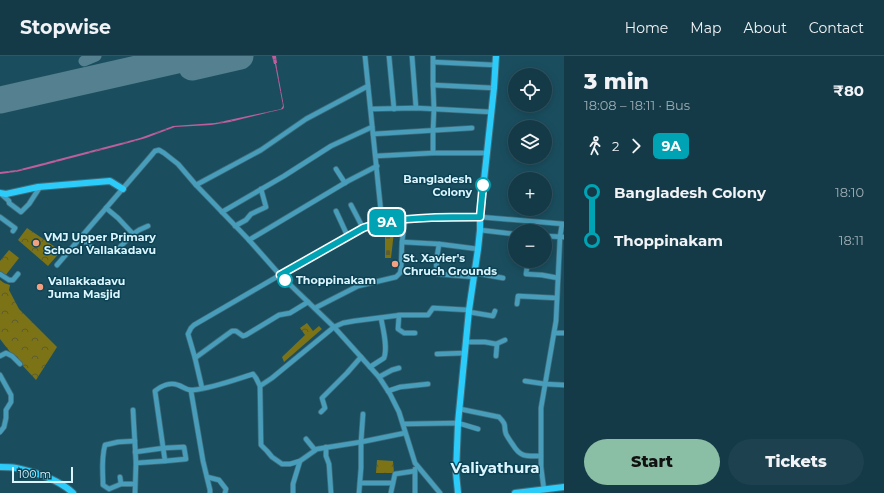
<!DOCTYPE html>
<html lang="en">
<head>
<meta charset="utf-8">
<style>
  :root { --surface:#143a47; --page:#1d414e; --text:#f1f3f6; --muted:#9dadb4; --line:#335460; --accent:#8abfa5 }
  body { margin:0; font-family:Montserrat,sans-serif; background:var(--page); color:var(--text); height:100vh; display:flex; flex-direction:column; font-size:15px; white-space:nowrap }
  * { box-sizing:border-box; margin:0 }
  p { font-size:13px; color:var(--muted) }
  .icon { flex:none; width:22px; height:22px; fill:none; stroke:currentColor; stroke-width:2; stroke-linecap:round; stroke-linejoin:round }
  .map { position:relative; flex:1; overflow:hidden }
  .sheet { display:flex; flex-direction:column; background:var(--surface); width:320px }
  .sheet>* { flex:none }
  .badge { padding:0 8px; border-radius:6px; font-size:14px; line-height:26px }
  .controls { position:absolute; left:508px; top:12px; display:grid; gap:8px }
  .controls a { display:grid; place-items:center; width:44px; height:44px; border-radius:50%; background:var(--surface); box-shadow:0 2px 10px #0003,0 0 0 1px var(--line); font-size:20px }
  .scale { position:absolute; left:12px; bottom:10px; width:61px; box-sizing:border-box; padding-left:4px; border:2px solid #dbf5ff; border-top:0; font-size:11px; line-height:14px; white-space:nowrap; color:#dbf5ff; -webkit-text-stroke:3px #0c4354; paint-order:stroke }
  .map>.badge { position:absolute; translate:-50% -50%; box-shadow:0 0 0 2px #fff }
  .legs { display:flex; align-items:center; gap:6px; height:44px; padding:0 20px; font-size:13px }
  .legs p { margin-inline-start:auto }
  .head { display:flex; align-items:center; justify-content:space-between; height:68px; padding:0 20px }
  h1 { font-size:22px; font-weight:800; line-height:30px }
  .button { display:flex; gap:8px; margin-top:auto; padding:8px 20px }
  .button a { flex:1; height:46px; border-radius:24px; background:var(--accent); color:#111; font-size:16px; font-weight:800; line-height:46px; text-align:center }
  .button a+a { background:var(--page); color:var(--text) }
  ul { padding:0 20px; list-style:none }
  li { display:flex; align-items:center; gap:14px; height:48px; font-size:15px }
  li i { display:grid; place-items:center; width:6px; height:100%; margin:0 5px; background:currentColor }
  li i::after { content:''; width:10px; height:10px; margin:-5px; border:3px solid; border-radius:50%; background:var(--surface) }
  li p { margin-inline-start:auto }
  li:first-child i { background:linear-gradient(#0000 50%,currentColor 0) }
  li:last-child i { background:linear-gradient(currentColor 50%,#0000 0) }
  header { display:flex; align-items:center; gap:24px; box-sizing:border-box; height:56px; padding:0 20px; background:var(--surface); border-bottom:1px solid var(--line) }
  header strong { font-size:19px }
  nav { display:flex; gap:22px; margin-inline-start:auto; font-size:14px }
  main { display:flex; flex:1; min-height:0 }
  .map>svg:first-child { display:block }
</style>
</head>
<body>
<header>
<strong>Stopwise</strong>
<nav><a>Home</a><a>Map</a><a>About</a><a>Contact</a></nav>
</header>
<main>
<div class="map">
<svg width="564" height="437" viewBox="0 0 564 437">
  <defs>
    <pattern id="cemetery-stones" width="16" height="16" patternUnits="userSpaceOnUse"><rect width="16" height="16" fill="#7c7216"/><path d="M2 7V4a2 2 0 0 1 4 0v3zM10 15v-3a2 2 0 0 1 4 0v3z" fill="#5f5e31"/></pattern>
    <pattern id="park-crowns" width="20" height="18" patternUnits="userSpaceOnUse"><rect width="20" height="18" fill="#7c7216"/><path d="M2 6a3 3 0 1 1 6 0M12 15a3 3 0 1 1 6 0" fill="none" stroke="#5f5e31"/></pattern>
    <pattern id="water-waves" width="16" height="10" patternUnits="userSpaceOnUse"><rect width="16" height="10" fill="#be5e9c"/><path d="M0 5q4-4 8 0t8 0" fill="none" stroke="#8c567c"/></pattern>
  </defs>
  <rect width="100%" height="100%" fill="#1a4e5f"/>
  <path fill="url(#cemetery-stones)" d="M395,167L391,202H385V170Z"/>
  <g fill="url(#park-crowns)">
    <path d="M27,172L61,195L48,210L18,184Z"/>
    <path d="M9,194L19,202L5,220L0,215V205Z"/>
    <path d="M0,224L4,227L10,229L9,234L19,253L57,291L36,324L10,296L0,283Z"/>
    <path d="M307,267L313,275L319,270L322,273L284,306L282,301L305,279L300,272Z"/>
    <path d="M377,404L393,405L394,417H376Z"/>
  </g>
  <path fill="url(#water-waves)" d="M272,0H276L277,7H276L284,51L283,53L230,66L211,69L175,71L146,82L121,89L37,111L16,116L0,118V116L17,114L140,82L173,70L215,67L281,53L283,50L275,8H274Z"/>
  <g fill="none" stroke-linecap="round" stroke-linejoin="round">
    <path stroke="#54808f" stroke-width="11" d="M84,5L96,0"/>
    <path stroke="#54808f" stroke-width="27" d="M0,44L190,1L192,11L240,0"/>
    <defs>
      <g id="street">
        <path d="M365,0L382,166"/>
        <path d="M389,0L394,53"/>
        <path d="M412,0L416,52"/>
        <path d="M433,0V29L434,53L433,75V97"/>
        <path d="M433,6L495,9"/>
        <path d="M433,29L494,32"/>
        <path d="M371,53L416,52L491,56"/>
        <path d="M373,78L472,72"/>
        <path d="M376,100L433,97H487"/>
        <path d="M336,113L345,127"/>
        <path d="M196,129L261,94L306,63L368,30"/>
        <path d="M1,138L9,145V147L21,156L29,148L40,131"/>
        <path d="M351,149L363,172"/>
        <path d="M106,152L118,162L133,178L139,174L148,170"/>
        <path d="M336,155L348,181"/>
        <path d="M222,156L284,120L331,90L372,71"/>
        <path d="M0,161L15,172L13,175"/>
        <path d="M235,170L246,164L251,158L266,151L261,133"/>
        <path d="M480,174L515,178"/>
        <path d="M545,180L564,181"/>
        <path d="M80,182L94,193"/>
        <path d="M249,184L348,125L377,110"/>
        <path d="M402,186L439,188L478,193"/>
        <path d="M439,188C438,197 434,210 438,218L474,221"/>
        <path d="M115,196L133,178"/>
        <path d="M528,205L526,218L542,219L558,222"/>
        <path d="M57,209L150,101L155,95L159,94L164,97L178,108L196,129L249,184L280,219L334,271L379,321L390,338L399,356L415,407L440,437"/>
        <path d="M475,217L503,222"/>
        <path d="M0,218L9,224H13L18,218"/>
        <path d="M308,246L290,257L279,259L246,279L243,280L236,275H232L195,302L188,278L191,272L194,269L280,219L363,172L382,166L438,161H480L564,168"/>
        <path d="M517,248L518,240L557,242"/>
        <path d="M315,252L358,230L396,221L400,217L401,213L402,186L405,164"/>
        <path d="M469,256L493,260L495,255"/>
        <path d="M399,259L398,273L404,277H415"/>
        <path d="M554,277H564"/>
        <path d="M466,286H485L496,288L505,284"/>
        <path d="M437,298L465,297"/>
        <path d="M0,300L6,297L12,300L20,308"/>
        <path d="M496,300L497,288"/>
        <path d="M195,302L202,332"/>
        <path d="M370,311L384,302C388,291 383,273 381,262"/>
        <path d="M0,319L11,339V346L6,354V362L4,371L0,376"/>
        <path d="M379,321L392,314L399,312"/>
        <path d="M525,325L545,328L564,329"/>
        <path d="M260,330L272,322L334,271L343,267L354,265L401,259H428L433,252L469,254"/>
        <path d="M191,335L203,405L210,434V437"/>
        <path d="M388,335L400,331L428,328"/>
        <path d="M460,353L499,361C508,370 503,370 506,378C508,382 511,386 513,389C521,402 527,400 541,400"/>
        <path d="M133,354L136,407L135,437"/>
        <path d="M321,356L325,352L322,342L347,317L361,301"/>
        <path d="M403,368L458,367L478,373"/>
        <path d="M306,383L315,394"/>
        <path d="M135,385L118,386L105,389C101,403 103,415 103,429L109,433L121,428H135"/>
        <path d="M361,386L363,358"/>
        <path d="M326,391V400L329,408L331,437"/>
        <path d="M135,396L164,392L184,391L186,403L165,405"/>
        <path d="M136,407L165,405L155,335C161,330 170,326 178,329C184,331 187,335 193,334C213,332 234,324 253,318L256,322L260,330L261,389L267,395L272,401L282,408H290L300,405L317,393L361,386L405,377"/>
        <path d="M415,413V437"/>
        <path d="M120,421L121,428"/>
        <path d="M207,421L219,424L226,433L225,437"/>
        <path d="M360,427H393L395,418L415,415"/>
        <path d="M544,434L541,411V352L556,265L560,181L562,168"/>
        <path d="M391,436L393,427"/>
        <path d="M293,437V428L300,405"/>
        <path d="M359,437L361,412V386"/>
      </g>
      <g id="secondary">
        <path d="M0,137L6,138L38,131L110,125L123,133"/>
        <path d="M0,411C5,411 11,411 16,412C35,416 59,424 73,437"/>
        <path d="M458,437L456,417L458,367L469,254L478,193L480,174V161L494,32L496,0"/>
        <path d="M515,437L564,431"/>
      </g>
    </defs>
    <use href="#street" stroke="#3d6c7c" stroke-width="6"/>
    <use href="#secondary" stroke="#3d6c7c" stroke-width="8"/>
    <use href="#street" stroke="#489dba" stroke-width="4.5"/>
    <use href="#secondary" stroke="#2cccfa" stroke-width="6"/>
  </g>
  <g fill="none" stroke-linecap="round" stroke-linejoin="round">
    <defs>
      <path id="line-1" d="M285,224L280,219L363,172C370,170 377,167 384,166C415,161 448,161 480,161L483,129"/>
    </defs>
    <use href="#line-1" stroke="#fff" stroke-width="9"/>
    <use href="#line-1" stroke="#00a3b4" stroke-width="6"/>
  </g>
  <g fill="#fff" stroke="#00a3b4" stroke-width="2">
    <circle cx="483" cy="129" r="7"/>
    <circle cx="285" cy="224" r="7"/>
  </g>
  <g fill="#f2a07f" stroke="#0c4354" stroke-width="1.5">
    <circle cx="36" cy="187" r="4"/>
    <circle cx="395" cy="208" r="4"/>
    <circle cx="40" cy="231" r="4"/>
  </g>
  <g text-anchor="middle" dominant-baseline="central" stroke-width="3" stroke-linejoin="round" paint-order="stroke">
    <g font-size="11" font-weight="bold" fill="#dbf5ff" stroke="#0c4354" text-anchor="end">
      <text x="472" y="123">Bangladesh<tspan x="472" dy="13">Colony</tspan></text>
      <text x="296" y="224" text-anchor="start">Thoppinakam</text>
    </g>
    <g font-size="11" font-weight="bold" fill="#dbf5ff" stroke="#0c4354" text-anchor="start">
      <text x="44" y="181">VMJ Upper Primary<tspan x="44" dy="13">School Vallakadavu</tspan></text>
      <text x="403" y="202">St. Xavier's<tspan x="403" dy="13">Chruch Grounds</tspan></text>
      <text x="48" y="225">Vallakkadavu<tspan x="48" dy="13">Juma Masjid</tspan></text>
    </g>
    <g font-size="15" font-weight="bold" fill="#dbf5ff" stroke="#0c4354">
      <text x="495" y="411">Valiyathura</text>
    </g>
  </g>
</svg>
<div class="controls">
<a><svg class="icon" aria-label="locate" viewBox="0 0 24 24"><circle cx="12" cy="12" r="6"/><path d="M12 2v4M12 18v4M2 12h4M18 12h4"/></svg></a>
<a><svg class="icon" aria-label="layers" viewBox="0 0 24 24"><path d="M12 4l9 5-9 5-9-5zM3 14l9 5 9-5"/></svg></a>
<a>+</a>
<a>−</a>
</div>
<div class="scale">100 m</div>
<b class="badge" style="left:387px;top:166px;background:#00a3b4;color:#fff">9A</b>
</div>
<section class="sheet">
<div class="head"><div><h1>3 min</h1><p>18:08 – 18:11 · Bus</p></div><b>₹80</b></div>
<div class="legs"><svg class="icon" aria-label="walk" viewBox="0 0 24 24"><circle cx="13" cy="4" r="2"/><path d="M13 8l-2 6 4 7M11 14l-3 7M7 12l3-4h3l4 4"/></svg>2<svg class="icon" aria-label="forward" viewBox="0 0 24 24"><path d="M9 5l7 7-7 7"/></svg><b class="badge" style="background:#00a3b4;color:#fff">9A</b></div>
<ul>
<li><i style="color:#00a3b4"></i><b>Bangladesh Colony</b><p>18:10</p></li>
<li><i style="color:#00a3b4"></i><b>Thoppinakam</b><p>18:11</p></li>
</ul>
<div class="button"><a>Start</a><a>Tickets</a></div>
</section>
</main>
</body>
</html>
